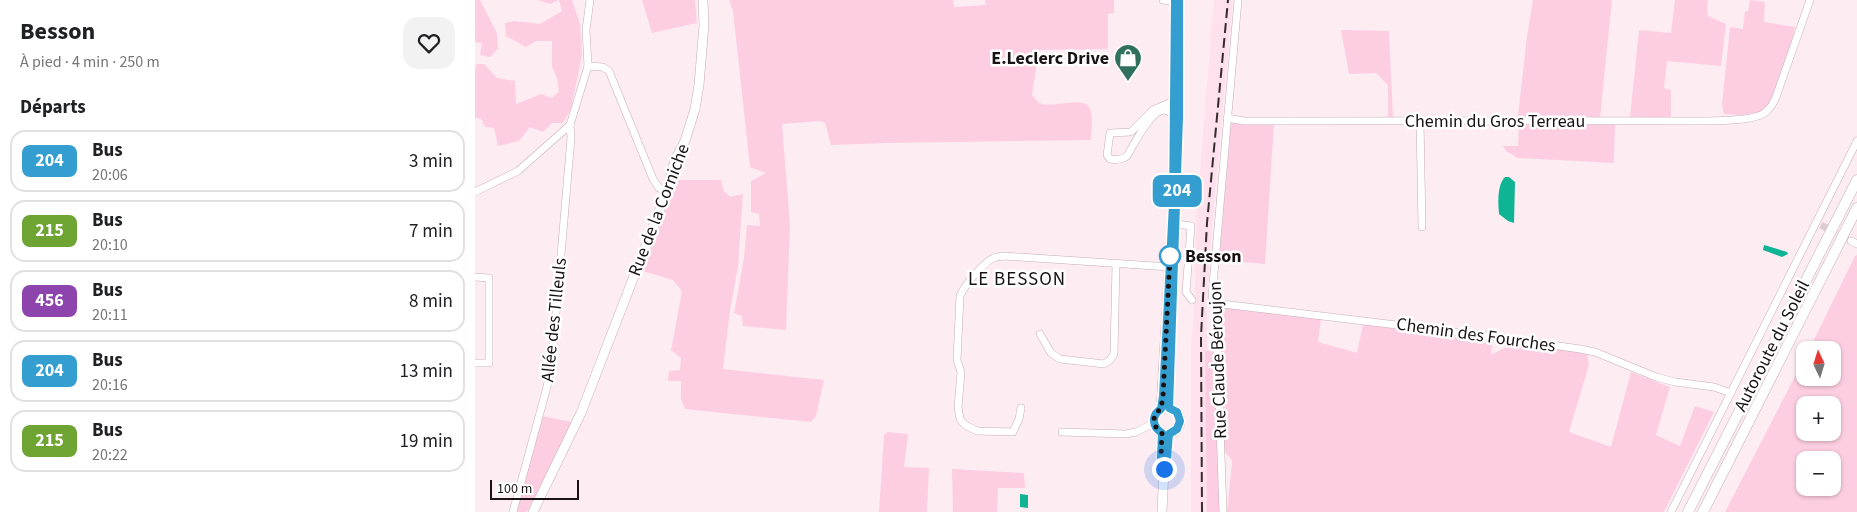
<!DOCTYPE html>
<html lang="fr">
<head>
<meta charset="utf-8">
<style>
  :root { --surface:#fff; --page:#f2f2f2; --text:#202124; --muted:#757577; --line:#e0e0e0 }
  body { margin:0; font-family:"Source Sans 3",sans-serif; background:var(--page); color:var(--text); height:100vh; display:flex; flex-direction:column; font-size:19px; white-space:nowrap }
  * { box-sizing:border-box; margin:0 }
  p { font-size:16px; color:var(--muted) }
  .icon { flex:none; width:28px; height:28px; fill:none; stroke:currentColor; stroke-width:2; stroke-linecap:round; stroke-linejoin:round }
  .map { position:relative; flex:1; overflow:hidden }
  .side { display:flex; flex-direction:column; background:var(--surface); width:475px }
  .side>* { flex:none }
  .badge { padding:0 10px; border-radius:8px; font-size:18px; line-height:32px }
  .needle { width:32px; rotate:356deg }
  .controls { position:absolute; left:1321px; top:341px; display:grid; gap:10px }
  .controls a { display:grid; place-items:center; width:45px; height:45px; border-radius:10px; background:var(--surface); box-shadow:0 1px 4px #0004; font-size:25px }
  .scale { position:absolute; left:15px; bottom:12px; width:89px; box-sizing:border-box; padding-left:5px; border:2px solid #191215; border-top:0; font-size:14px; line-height:18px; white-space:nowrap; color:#191215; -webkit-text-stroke:4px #fff; paint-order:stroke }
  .you { position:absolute; width:25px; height:25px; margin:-12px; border:4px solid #fff; border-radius:50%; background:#1a73e8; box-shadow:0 0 0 8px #1a73e833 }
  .map>.badge { position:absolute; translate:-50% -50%; box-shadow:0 0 0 2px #fff }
  h2 { padding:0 20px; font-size:19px; line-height:45px }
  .round { display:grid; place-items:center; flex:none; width:52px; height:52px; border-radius:15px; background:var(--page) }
  .overview { display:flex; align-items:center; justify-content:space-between; height:85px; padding:0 20px }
  h1 { font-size:24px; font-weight:700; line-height:38px }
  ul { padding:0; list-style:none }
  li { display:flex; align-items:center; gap:15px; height:62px; margin:0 10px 8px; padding:0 10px; border:2px solid var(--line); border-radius:15px }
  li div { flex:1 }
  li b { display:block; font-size:19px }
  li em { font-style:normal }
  li .badge { min-width:55px; font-weight:700; text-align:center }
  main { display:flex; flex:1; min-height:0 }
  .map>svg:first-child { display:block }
</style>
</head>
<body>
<main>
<section class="side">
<div class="overview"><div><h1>Besson</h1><p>À pied · 4 min · 250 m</p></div><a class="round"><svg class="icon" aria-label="heart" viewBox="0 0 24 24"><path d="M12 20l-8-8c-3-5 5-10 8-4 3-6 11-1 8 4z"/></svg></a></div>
<h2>Départs</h2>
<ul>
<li><span class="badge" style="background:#359ed0;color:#fff">204</span><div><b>Bus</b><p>20:06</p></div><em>3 min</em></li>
<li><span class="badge" style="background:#6da432;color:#fff">215</span><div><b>Bus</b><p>20:10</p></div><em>7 min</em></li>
<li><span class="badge" style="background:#8e44ad;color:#fff">456</span><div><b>Bus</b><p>20:11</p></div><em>8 min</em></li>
<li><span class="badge" style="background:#359ed0;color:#fff">204</span><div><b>Bus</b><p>20:16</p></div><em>13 min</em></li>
<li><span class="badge" style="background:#6da432;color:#fff">215</span><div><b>Bus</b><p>20:22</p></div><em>19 min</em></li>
</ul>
</section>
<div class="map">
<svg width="1382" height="512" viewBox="0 0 1382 512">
  <rect width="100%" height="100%" fill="#feecf3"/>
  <path fill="#ffe0ed" d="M739,0H758L737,225L732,306V512H716V347L720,298L721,220Z"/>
  <g fill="#fdcee1" fill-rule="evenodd">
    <path d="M0,0H5L22,33L23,49L15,57L5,55L7,43L0,42Z"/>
    <path d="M62,0H97L105,24L107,55L96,109L88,123H77L68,132L55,127L44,141L23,146L19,128L10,127L6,119L0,118V69L2,64H9L22,78L40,81L41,104L66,94L76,98L84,92L82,78L77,67V41H61L51,47L31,36L30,23L39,21L65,24L87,11L84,0L75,4Z"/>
    <path d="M167,0H220L222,23L177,33Z"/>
    <path d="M254,0H478L479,7L511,5L510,0H639V13L633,14V49L564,50L557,95C559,97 562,102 565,103C578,110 612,92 616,112C618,121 616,132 616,140L412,143L356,145L350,123L345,121L307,124L315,224L311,330L268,326L267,316L259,313L269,258L272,225L285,226L284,214L276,212V181L291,173L275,167L258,11Z"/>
    <path d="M1058,0H1137L1125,118L1043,116L1052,36Z"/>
    <path d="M1200,0H1233L1232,8L1233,16L1251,24L1246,66L1192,61L1189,88L1196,90V117H1155L1164,30L1196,33Z"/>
    <path d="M1275,0L1290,2L1289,22L1320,27C1316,46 1302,105 1284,112C1273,116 1260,115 1249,114L1247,105L1255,27L1268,29L1270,11H1273Z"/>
    <path d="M866,30L914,31L918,118H913V85L901,73L874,74Z"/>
    <path d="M756,122L799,123L790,264L744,260Z"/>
    <path d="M1044,123L1140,124L1139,163L1043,158L1031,151L1028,146H1043Z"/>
    <path d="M201,180H246L249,191L255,197L268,194L263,266L255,311L248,369L349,380L341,416L336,422L210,409L206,399V381H193L194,371L205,370L206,358L196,350L207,291L198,280L168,271Z"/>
    <path d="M1382,255V512H1250L1330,357V378H1358V350H1334L1380,256ZM1330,405H1358V432H1330ZM1330,460H1358V488H1330Z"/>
    <path d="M751,308L846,319L843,342L882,353L888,324L1017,342L1016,355C1020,353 1025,350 1030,348C1049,341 1092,350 1112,354L1114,365L1094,432L1136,447L1156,372L1195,387L1181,435L1205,446L1220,406L1239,412L1189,512H752L757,463V460L748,450L746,315Z"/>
    <path d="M738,350L745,503V512H732L730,351Z"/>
    <path d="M67,416L97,422L52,512H41Z"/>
    <path d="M413,432L433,434L429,467L454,468L452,512H404L409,435Z"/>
    <path d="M477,469L549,473L550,488H523L522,512H478Z"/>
  </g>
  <g fill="#0eb494">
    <path d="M1030,177H1034L1040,182L1039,223L1033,221L1024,214C1023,203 1022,185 1030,177Z"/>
    <path d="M1289,245L1312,252L1313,254L1307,257L1288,250Z"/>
    <path d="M545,494L553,495V508L545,507Z"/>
  </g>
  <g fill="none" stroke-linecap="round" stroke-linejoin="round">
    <path stroke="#dccbd2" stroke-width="7" stroke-dasharray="7 3.5" stroke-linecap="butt" d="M1346,225L1376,241"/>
    <defs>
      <g id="minor">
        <path d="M688,0L700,2"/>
        <path d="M113,66L128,67L134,71L178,179L184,188L192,191"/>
        <path d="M699,118C684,90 658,147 652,156C647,160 641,160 635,159L632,155L635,133L656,132L678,110L699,101"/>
        <path d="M752,118L769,121C923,122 1075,120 1228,121C1244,120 1281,122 1292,111C1296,107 1299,102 1301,97L1335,0"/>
        <path d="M945,121L947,227"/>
        <path d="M0,192L43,171L95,125L113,66L111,30L115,0"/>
        <path d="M701,224L716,226L711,292L717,300"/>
        <path d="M1376,241L1382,244"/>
        <path d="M0,277L14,278V363H0"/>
        <path d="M739,303L1013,336L1105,349L1120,352L1181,377L1200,382L1239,387L1256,393"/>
        <path d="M565,334L576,353L585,359L629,364L635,360L639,354L641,264"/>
        <path d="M546,408L544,419L538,432L502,431L490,425L485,419L483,407L486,372L482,360L485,296C489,286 510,260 521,257C524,256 527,257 529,256L695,267"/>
        <path d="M587,432L651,434L661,432L679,423"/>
        <path d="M38,512L72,387L77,360L96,138L95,125"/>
        <path d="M748,512L741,312L737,296L763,0"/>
        <path d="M1196,512L1382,141"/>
      </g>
      <g id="major">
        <circle cx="692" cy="421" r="13"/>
        <path d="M694,408L695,388"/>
        <path d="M686,409L698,204L700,0"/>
        <path d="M687,433L686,457L689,469L687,512"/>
        <path d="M689,468L692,457L694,434"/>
        <path d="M58,512L106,413L192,191L200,160L210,141L220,109L224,85L229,25L228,0"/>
      </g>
      <g id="highway">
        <path d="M1213,512L1382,180"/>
        <path d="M1228,512L1382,208"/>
      </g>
    </defs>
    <use href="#minor" stroke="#c4aeb7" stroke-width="8"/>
    <use href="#major" stroke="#c4aeb7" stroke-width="10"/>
    <use href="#highway" stroke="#c4aeb7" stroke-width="11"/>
    <use href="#minor" stroke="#fff" stroke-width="7"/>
    <use href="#major" stroke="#fff" stroke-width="9"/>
    <use href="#highway" stroke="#fff" stroke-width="10"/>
    <path stroke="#342c2f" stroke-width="2" stroke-dasharray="10 5" stroke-linecap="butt" d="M727,512L726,336L732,223L753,0"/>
  </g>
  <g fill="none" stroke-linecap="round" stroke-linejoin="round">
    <defs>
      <path id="line" d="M700,0L698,204L688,396L686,409C676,415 677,427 687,433L686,457L689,469L692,458L694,434L702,429L705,421L702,412L694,408L704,117V0"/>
    </defs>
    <use href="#line" stroke="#fff" stroke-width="11"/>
    <use href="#line" stroke="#359ed0" stroke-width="8"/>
    <path stroke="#191215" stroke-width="5" stroke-dasharray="0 9" d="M689,469L686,457L687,433C677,427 676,415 686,409L688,396L695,256"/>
  </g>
  <defs>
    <symbol id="shop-pin" viewBox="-11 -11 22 30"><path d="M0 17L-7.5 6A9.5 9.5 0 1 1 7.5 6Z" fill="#2f705f" stroke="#fff"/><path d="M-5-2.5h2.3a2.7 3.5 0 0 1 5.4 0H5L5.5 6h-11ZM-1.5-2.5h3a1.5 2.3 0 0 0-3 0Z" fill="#fff"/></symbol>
  </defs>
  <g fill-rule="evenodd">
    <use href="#shop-pin" x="637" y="42" width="32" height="43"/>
  </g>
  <circle fill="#fff" stroke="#359ed0" stroke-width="2.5" cx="695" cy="256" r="10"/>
  <g text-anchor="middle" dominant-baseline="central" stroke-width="5" stroke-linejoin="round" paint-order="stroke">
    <g font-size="18" font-weight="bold" fill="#191215" stroke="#fff" text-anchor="end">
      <text x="634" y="58">E.Leclerc Drive</text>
    </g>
    <g font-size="18" fill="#191215" stroke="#fff">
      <text x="1020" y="121">Chemin du Gros Terreau</text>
      <text transform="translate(184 210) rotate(-69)">Rue de la Corniche</text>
      <text transform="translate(79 320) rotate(-84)">Allée des Tilleuls</text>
      <text transform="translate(1001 335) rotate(8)">Chemin des Fourches</text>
      <text transform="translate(1297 346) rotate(-63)">Autoroute du Soleil</text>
      <text transform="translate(743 360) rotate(-92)">Rue Claude Béroujon</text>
    </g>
    <g font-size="18" font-weight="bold" fill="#191215" stroke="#fff" text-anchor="start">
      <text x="710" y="256">Besson</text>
    </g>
    <g font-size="19" letter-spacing="1" fill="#191215" stroke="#fff">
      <text x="542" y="279">LE BESSON</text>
    </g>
  </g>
</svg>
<div class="controls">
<a><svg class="needle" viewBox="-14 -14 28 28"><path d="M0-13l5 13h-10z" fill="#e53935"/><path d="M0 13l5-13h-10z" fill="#757577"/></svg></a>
<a>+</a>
<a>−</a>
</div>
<div class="scale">100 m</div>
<div class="you" style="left:689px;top:469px"></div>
<b class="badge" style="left:702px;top:191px;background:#359ed0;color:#fff">204</b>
</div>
</main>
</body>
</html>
